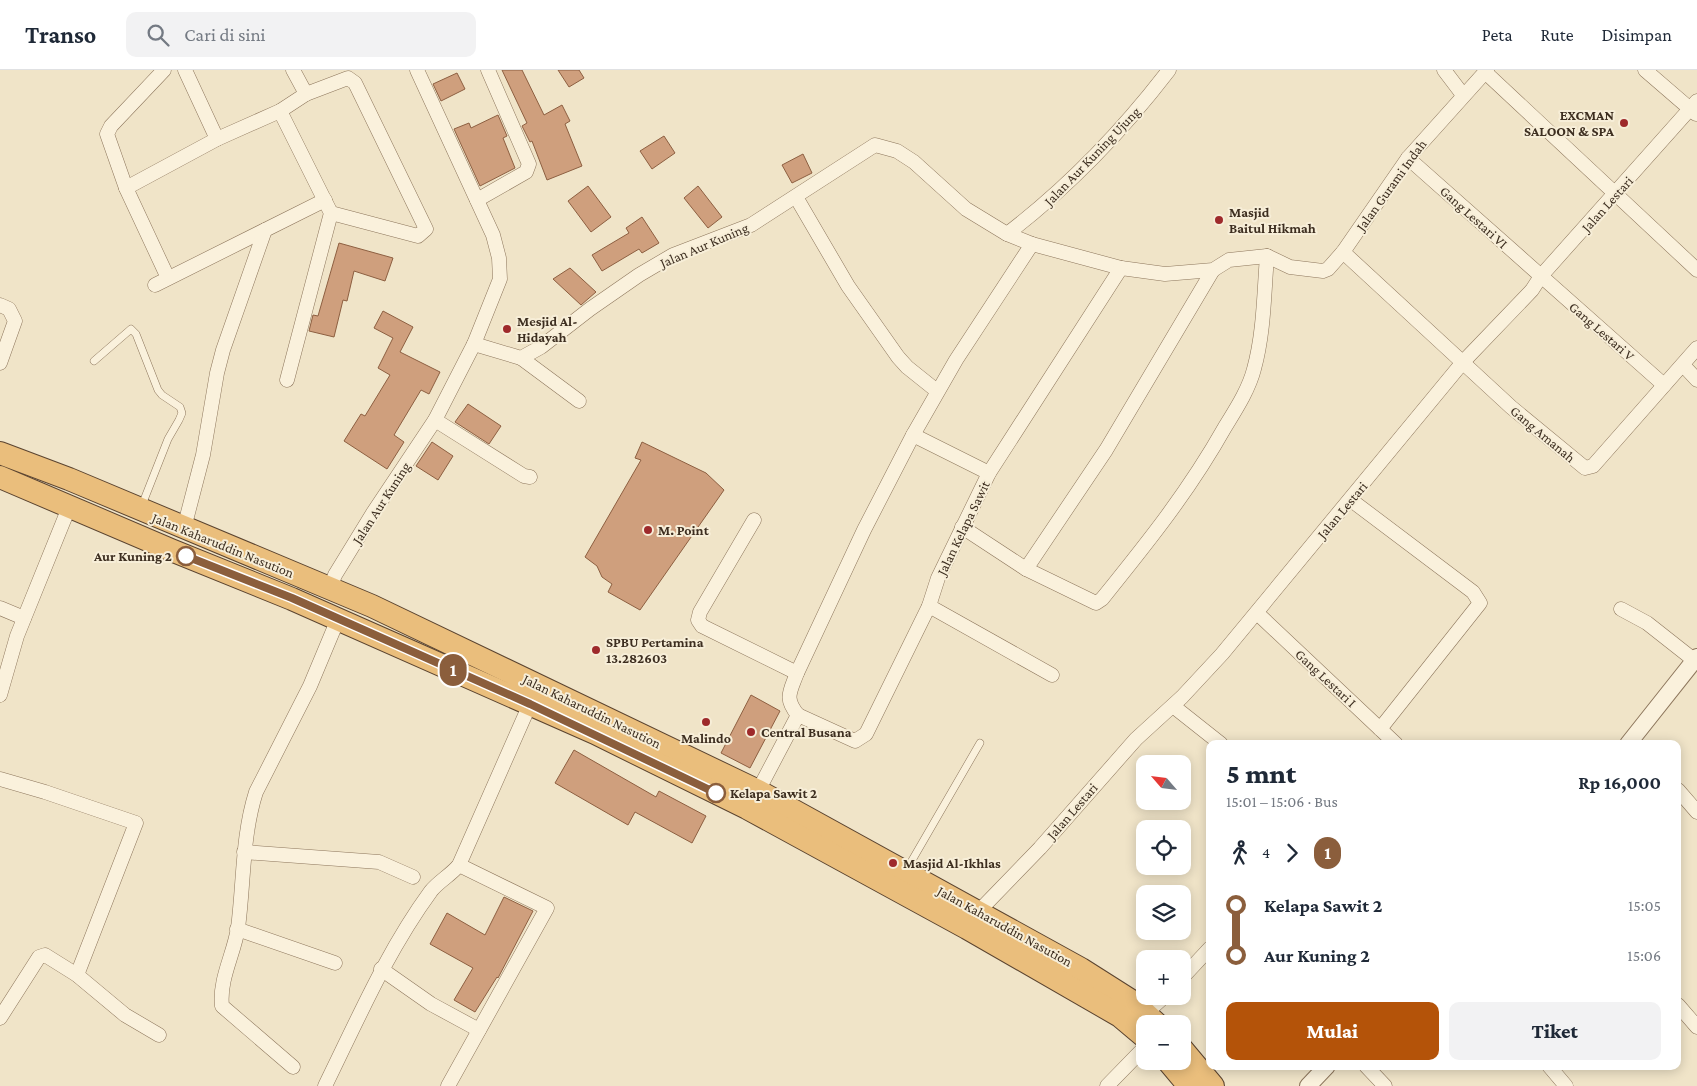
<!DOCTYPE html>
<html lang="id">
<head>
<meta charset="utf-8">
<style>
  :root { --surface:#fff; --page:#f2f2f3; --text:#1f2937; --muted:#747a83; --line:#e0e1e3; --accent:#b45309 }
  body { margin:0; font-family:"Crimson Pro",serif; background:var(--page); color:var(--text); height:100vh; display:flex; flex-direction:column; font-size:19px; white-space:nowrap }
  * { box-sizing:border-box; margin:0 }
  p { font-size:16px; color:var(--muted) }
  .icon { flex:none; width:28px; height:28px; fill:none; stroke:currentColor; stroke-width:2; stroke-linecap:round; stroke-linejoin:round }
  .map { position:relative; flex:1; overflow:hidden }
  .panel { position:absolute; left:1206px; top:670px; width:475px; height:330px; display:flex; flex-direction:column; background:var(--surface); border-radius:10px; box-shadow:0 2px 12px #0003 }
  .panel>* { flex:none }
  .badge { padding:0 10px; border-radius:16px; font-size:18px; line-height:32px }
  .needle { width:32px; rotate:298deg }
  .buttons { position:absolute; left:1136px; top:685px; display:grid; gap:10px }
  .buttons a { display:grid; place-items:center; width:55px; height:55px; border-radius:10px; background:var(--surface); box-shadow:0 2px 12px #0003; font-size:25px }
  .map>.badge { position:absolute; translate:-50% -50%; box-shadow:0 0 0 2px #fff }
  .legs { display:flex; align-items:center; gap:8px; height:55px; padding:0 20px; font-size:16px }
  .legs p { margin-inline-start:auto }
  .head { display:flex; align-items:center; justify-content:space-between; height:85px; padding:0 20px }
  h1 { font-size:28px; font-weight:800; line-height:38px }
  .cta { display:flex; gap:10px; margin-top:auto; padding:10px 20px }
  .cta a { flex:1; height:58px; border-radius:10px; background:var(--accent); color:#fff; font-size:20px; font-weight:800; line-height:58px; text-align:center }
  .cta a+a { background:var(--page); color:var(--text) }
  ul { padding:0 20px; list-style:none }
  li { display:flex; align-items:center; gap:18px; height:50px; font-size:19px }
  li i { display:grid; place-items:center; width:8px; height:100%; margin:0 6px; background:currentColor }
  li i::after { content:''; width:12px; height:12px; margin:-6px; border:4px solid; border-radius:50%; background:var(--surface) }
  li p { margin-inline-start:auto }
  li:first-child i { background:linear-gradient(#0000 50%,currentColor 0) }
  li:last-child i { background:linear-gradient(currentColor 50%,#0000 0) }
  header { display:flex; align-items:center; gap:30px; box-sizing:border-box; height:70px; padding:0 25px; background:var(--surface); border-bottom:1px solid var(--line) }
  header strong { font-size:24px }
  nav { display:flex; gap:28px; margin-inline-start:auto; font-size:18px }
  .search { width:350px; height:45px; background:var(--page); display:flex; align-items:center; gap:12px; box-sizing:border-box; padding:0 18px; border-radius:10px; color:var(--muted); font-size:19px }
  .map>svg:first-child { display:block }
</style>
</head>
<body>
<header>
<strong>Transo</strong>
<div class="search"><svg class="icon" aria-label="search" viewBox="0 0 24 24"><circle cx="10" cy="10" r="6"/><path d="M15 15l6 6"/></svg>Cari di sini</div>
<nav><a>Peta</a><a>Rute</a><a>Disimpan</a></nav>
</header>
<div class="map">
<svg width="1697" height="1016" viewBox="0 0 1697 1016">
  <rect width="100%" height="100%" fill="#f0e4c8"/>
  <g fill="#cf9f7d" stroke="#8d5f41">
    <path d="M502,0H522L544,45L562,35L570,51L565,54L582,96L547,110L532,71L530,72L522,56L527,53Z"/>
    <path d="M558,0H579L584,8L569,17Z"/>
    <path d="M457,3L465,19L441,31L433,14Z"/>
    <path d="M498,45L507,66L503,68L515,98L480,116L454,59L469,53L471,58Z"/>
    <path d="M664,66L675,83L652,99L640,81Z"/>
    <path d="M803,84L812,103L792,113L782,95Z"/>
    <path d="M588,116L611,147L591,162L568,131Z"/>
    <path d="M698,116L722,147L708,158L684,128Z"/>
    <path d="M642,147L659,173L642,183L639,179L602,201L592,185L629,163L626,158Z"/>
    <path d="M339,173L393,188L385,211L354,201L347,231L343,230L334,267L309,261L313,245L318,246Z"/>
    <path d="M570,198L596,222L581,235L553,209Z"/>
    <path d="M383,241L413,257L400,282L440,302L429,324L421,320L394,365L404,372L387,399L344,371L361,344L365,346L390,305L378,298L393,268L374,258Z"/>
    <path d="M468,334L501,356L489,374L455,352Z"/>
    <path d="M432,372L453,386L438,410L416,396Z"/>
    <path d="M642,372L706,403L724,420L640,540L608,522L612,514L602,507L597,496L585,487L641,390L635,388Z"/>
    <path d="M751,625L780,641L750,698L721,683Z"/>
    <path d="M574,680L656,727L659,721L706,746L692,773L635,742L628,755L555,713Z"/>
    <path d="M504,827L533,841L498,908L497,907L475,942L454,930L473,898L430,874L447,843L485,865Z"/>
  </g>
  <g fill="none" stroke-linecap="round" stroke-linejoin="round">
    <defs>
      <g id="service">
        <path d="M94,291L131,259L136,264L158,320L162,325L180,337L182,343L179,350L168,369L142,435"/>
        <path d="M907,799L980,673"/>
      </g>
      <g id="minor">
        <path d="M164,0L111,56L107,64L126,118L168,208"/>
        <path d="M185,0L217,69"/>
        <path d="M293,0L306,24"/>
        <path d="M1444,0L1463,25"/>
        <path d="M1645,0L1696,44"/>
        <path d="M1485,2L1697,200"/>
        <path d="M280,41L331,143L287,310"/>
        <path d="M1408,88L1664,315"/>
        <path d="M126,118L217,69L280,41L306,24L348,8L355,13L426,159L418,166L331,143"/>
        <path d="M796,127L848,216L898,287L907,297L937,321"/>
        <path d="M477,130L526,102L529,94L488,0"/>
        <path d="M1007,164C1067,118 1123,60 1169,0"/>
        <path d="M1343,182L1511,337L1585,398L1593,396L1697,278"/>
        <path d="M155,215L325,130"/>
        <path d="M0,235L9,239L15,251L0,293"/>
        <path d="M474,274L521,288L541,277L590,239L639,205L673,185L751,155L875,75L897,81L914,92L966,139L1007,164L1032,174L1121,198L1165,204L1213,200L1229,190L1267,186L1290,197L1323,201L1328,199L1343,182L1408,88L1487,0"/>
        <path d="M521,288L579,331"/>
        <path d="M1683,295L1697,310"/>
        <path d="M435,350L524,406L530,407"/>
        <path d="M913,365L989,403"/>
        <path d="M1351,430L1473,522L1480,533L1380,659"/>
        <path d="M754,450L700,542L698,550L702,556L797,603"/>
        <path d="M962,457L1026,499L1096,533L1102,529C1148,472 1189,421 1225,357C1236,339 1249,319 1254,299C1264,263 1264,223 1267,186"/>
        <path d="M184,458L203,385L217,303L223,280L265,160"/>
        <path d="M1026,499L1106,380L1213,200"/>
        <path d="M330,518L335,505L373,443L435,350L474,274L500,209L499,188L493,165L417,0"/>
        <path d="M929,536L1052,605"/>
        <path d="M0,538L24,548"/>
        <path d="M1621,539L1647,553L1694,590"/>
        <path d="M1257,543L1396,674"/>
        <path d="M0,625L17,566L70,435"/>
        <path d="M1173,636L1221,674"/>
        <path d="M798,645L855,671L866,664L929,536L938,508L989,403L1121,198"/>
        <path d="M0,709L45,722L136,753L77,905"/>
        <path d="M1678,720L1697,742"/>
        <path d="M758,721L798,645C784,628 790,622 797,603L864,460L913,365L956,290L1032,174"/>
        <path d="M244,782L379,792L413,807"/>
        <path d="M979,841L1040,778L1136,669L1182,627L1222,584L1463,292L1532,220L1541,206L1697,31"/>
        <path d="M237,859L335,893"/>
        <path d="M381,899L431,934L479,960"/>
        <path d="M1182,908L1210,878"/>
        <path d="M1678,935L1697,957"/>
        <path d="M1146,943L1165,926"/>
        <path d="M0,948L39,887L45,885L77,905L125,945L159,965"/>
        <path d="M1366,996L1385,1016"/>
        <path d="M1549,996L1566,1016"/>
        <path d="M293,997L222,936C219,909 234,884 238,858C244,812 242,766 256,722L310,616L338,549"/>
        <path d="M325,1016C358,949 387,881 431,821C439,811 451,805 459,795L530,634"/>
        <path d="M448,1016L547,838L459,795"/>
        <path d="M1107,1016L1145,977"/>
      </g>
      <g id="tertiary">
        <path d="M1628,674L1697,587"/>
        <path d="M1308,1016L1327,996"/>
      </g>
      <g id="trunk">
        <path d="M0,383L69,409L372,536L758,721L1081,899L1133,932L1157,954"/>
        <path d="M0,407L171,480L292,529L595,663L747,738L967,858L1120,946L1145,967"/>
        <path d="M1182,979L1213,1016"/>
        <path d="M1168,991L1189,1016"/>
      </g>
    </defs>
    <use href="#service" stroke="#8d765c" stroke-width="8"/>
    <use href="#minor" stroke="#8d765c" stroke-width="15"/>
    <use href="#tertiary" stroke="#8d765c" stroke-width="18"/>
    <use href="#trunk" stroke="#5b4430" stroke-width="24"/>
    <use href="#service" stroke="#faf1dc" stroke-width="7"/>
    <use href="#minor" stroke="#faf1dc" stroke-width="14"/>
    <use href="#tertiary" stroke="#faf1dc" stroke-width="16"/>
    <use href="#trunk" stroke="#eabe7c" stroke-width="22"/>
  </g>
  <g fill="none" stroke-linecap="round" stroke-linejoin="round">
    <defs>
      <path id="line-1" d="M186,486L292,528L530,634L716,723"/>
    </defs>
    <use href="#line-1" stroke="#fff" stroke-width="11"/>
    <use href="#line-1" stroke="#8b5e3c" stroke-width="8"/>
  </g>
  <g fill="#9e2a2b" stroke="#f7eed8" stroke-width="2">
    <circle cx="1624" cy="53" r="5"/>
    <circle cx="1219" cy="150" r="5"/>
    <circle cx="507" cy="259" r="5"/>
    <circle cx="648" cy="460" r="5"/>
    <circle cx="596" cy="580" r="5"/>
    <circle cx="706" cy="652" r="5"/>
    <circle cx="751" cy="662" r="5"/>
    <circle cx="893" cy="793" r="5"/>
  </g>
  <g fill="#fff" stroke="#8b5e3c" stroke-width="2.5">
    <circle cx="186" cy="486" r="9"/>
    <circle cx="716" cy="723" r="9"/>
  </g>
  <g text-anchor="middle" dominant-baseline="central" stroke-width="4" stroke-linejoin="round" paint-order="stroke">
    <g font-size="14" font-weight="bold" fill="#3d2e20" stroke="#f7eed8" text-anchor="start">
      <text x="1614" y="45" text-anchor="end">EXCMAN<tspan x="1614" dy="16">SALOON &amp; SPA</tspan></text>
      <text x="1229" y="142">Masjid<tspan x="1229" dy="16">Baitul Hikmah</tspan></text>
      <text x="517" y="251">Mesjid Al-<tspan x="517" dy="16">Hidayah</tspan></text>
      <text x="658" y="460">M. Point</text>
      <text x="606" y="572">SPBU Pertamina<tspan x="606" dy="16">13.282603</tspan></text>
      <text x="761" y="662">Central Busana</text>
      <text x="706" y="668" text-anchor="middle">Malindo</text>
      <text x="903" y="793">Masjid Al-Ikhlas</text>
    </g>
    <g font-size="14" fill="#3d2e20" stroke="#f7eed8">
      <text transform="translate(1092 86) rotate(-46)">Jalan Aur Kuning Ujung</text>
      <text transform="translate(1391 115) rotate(-54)">Jalan Gurami Indah</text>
      <text transform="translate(1607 134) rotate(-48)">Jalan Lestari</text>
      <text transform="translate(1474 147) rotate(42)">Gang Lestari VI</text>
      <text transform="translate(704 175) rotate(-23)">Jalan Aur Kuning</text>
      <text transform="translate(1602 261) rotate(41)">Gang Lestari V</text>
      <text transform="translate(1543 364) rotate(40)">Gang Amanah</text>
      <text transform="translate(381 433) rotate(-57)">Jalan Aur Kuning</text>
      <text transform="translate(1342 440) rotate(-50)">Jalan Lestari</text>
      <text transform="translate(963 458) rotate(-64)">Jalan Kelapa Sawit</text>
      <text transform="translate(223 475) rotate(22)">Jalan Kaharuddin Nasution</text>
      <text transform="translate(1326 608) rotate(43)">Gang Lestari I</text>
      <text transform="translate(592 641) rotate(26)">Jalan Kaharuddin Nasution</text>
      <text transform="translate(1072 741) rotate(-49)">Jalan Lestari</text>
      <text transform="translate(1005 856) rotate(29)">Jalan Kaharuddin Nasution</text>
    </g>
    <g font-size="14" font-weight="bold" fill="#3d2e20" stroke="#f7eed8" text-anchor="end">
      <text x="172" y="486">Aur Kuning 2</text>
      <text x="730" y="723" text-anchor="start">Kelapa Sawit 2</text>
    </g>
  </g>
</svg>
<div class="buttons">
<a><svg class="needle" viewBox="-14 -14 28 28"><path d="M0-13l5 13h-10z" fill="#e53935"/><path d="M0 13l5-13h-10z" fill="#747a83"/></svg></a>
<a><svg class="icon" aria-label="locate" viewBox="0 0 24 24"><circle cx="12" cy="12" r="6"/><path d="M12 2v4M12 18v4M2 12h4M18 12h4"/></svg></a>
<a><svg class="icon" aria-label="layers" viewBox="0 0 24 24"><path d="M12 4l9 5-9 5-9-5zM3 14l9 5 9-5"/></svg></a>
<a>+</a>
<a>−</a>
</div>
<b class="badge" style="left:453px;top:600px;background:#8b5e3c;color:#fff">1</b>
<section class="panel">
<div class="head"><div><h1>5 mnt</h1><p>15:01 – 15:06 · Bus</p></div><b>Rp 16,000</b></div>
<div class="legs"><svg class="icon" aria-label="walk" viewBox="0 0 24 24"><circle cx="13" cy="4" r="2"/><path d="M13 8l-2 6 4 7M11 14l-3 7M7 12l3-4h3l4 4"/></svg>4<svg class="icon" aria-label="forward" viewBox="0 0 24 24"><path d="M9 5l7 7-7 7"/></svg><b class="badge" style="background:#8b5e3c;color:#fff">1</b></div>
<ul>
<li><i style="color:#8b5e3c"></i><b>Kelapa Sawit 2</b><p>15:05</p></li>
<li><i style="color:#8b5e3c"></i><b>Aur Kuning 2</b><p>15:06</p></li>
</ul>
<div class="cta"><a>Mulai</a><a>Tiket</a></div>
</section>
</div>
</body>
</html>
